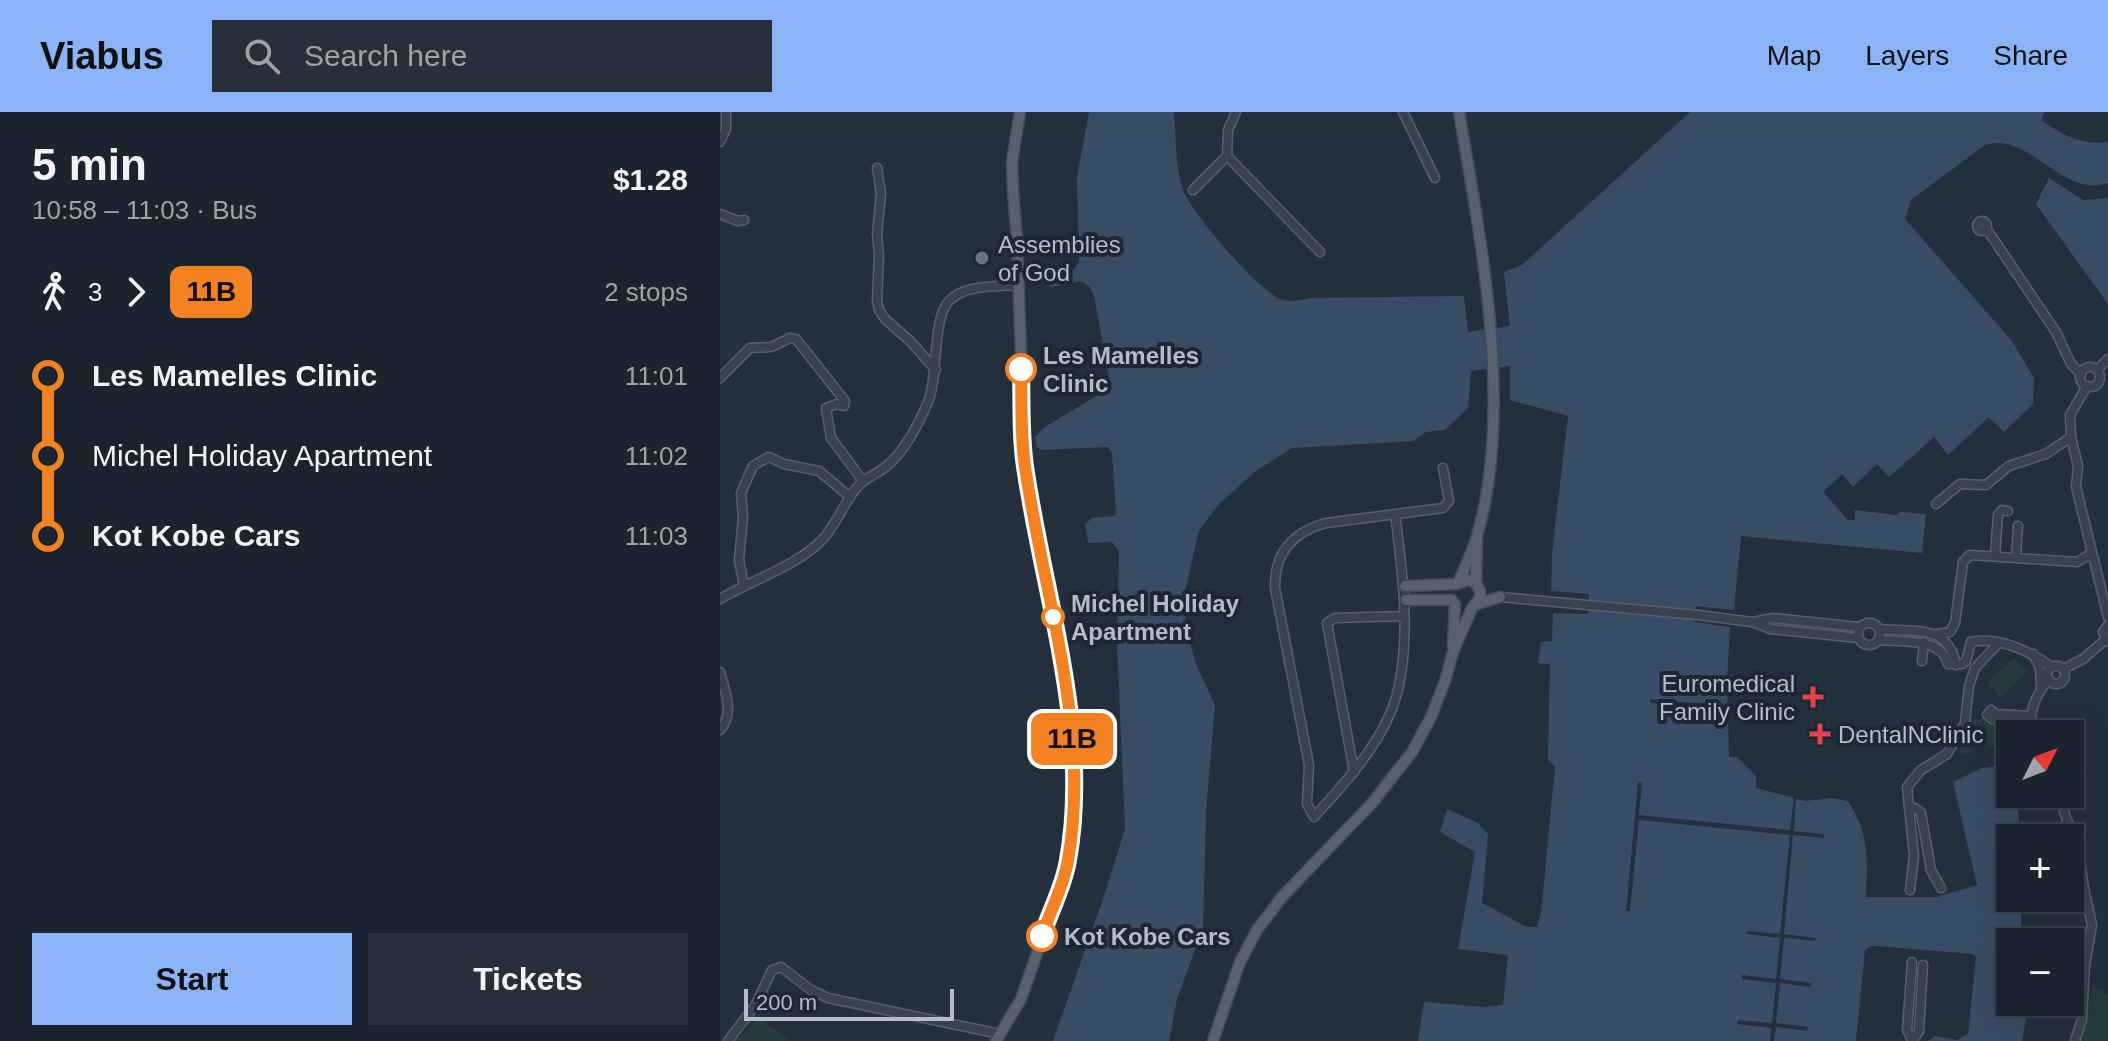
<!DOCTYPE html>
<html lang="en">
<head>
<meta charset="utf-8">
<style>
  :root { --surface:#1b232e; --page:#282f3a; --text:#f1f3f6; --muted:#a0a4aa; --line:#39404a; --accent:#8ab4f8 }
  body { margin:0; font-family:Arial,sans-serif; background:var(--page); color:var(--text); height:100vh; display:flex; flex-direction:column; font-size:30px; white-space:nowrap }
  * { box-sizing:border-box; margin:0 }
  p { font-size:26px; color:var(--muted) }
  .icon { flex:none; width:44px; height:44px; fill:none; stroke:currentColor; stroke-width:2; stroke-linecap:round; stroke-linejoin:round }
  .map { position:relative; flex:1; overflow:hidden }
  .panel { display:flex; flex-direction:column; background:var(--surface); width:720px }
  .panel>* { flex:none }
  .badge { padding:0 16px; border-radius:12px; font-size:28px; line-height:52px }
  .needle { width:52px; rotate:48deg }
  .tools { position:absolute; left:1276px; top:608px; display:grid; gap:16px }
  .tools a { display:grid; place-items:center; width:88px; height:88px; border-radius:0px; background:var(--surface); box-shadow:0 8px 32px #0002,0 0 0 2px var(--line); font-size:40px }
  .scale { position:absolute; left:24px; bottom:20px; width:210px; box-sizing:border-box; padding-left:8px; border:4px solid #b4bcc9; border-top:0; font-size:22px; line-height:28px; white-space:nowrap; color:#b4bcc9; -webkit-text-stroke:6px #1d2633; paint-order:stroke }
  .map>.badge { position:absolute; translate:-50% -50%; box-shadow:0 0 0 4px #fff }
  .legs { display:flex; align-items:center; gap:12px; height:88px; padding:0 32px; font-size:26px }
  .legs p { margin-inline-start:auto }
  .summary { display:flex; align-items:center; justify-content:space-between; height:136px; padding:0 32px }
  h1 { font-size:44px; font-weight:800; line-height:60px }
  .primary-button { display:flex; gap:16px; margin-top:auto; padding:16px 32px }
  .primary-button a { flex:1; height:92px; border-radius:0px; background:var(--accent); color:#111; font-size:32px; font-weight:800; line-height:92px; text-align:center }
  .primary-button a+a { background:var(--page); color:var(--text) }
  ul { padding:0 32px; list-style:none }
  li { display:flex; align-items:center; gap:28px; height:80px; font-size:30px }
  li i { display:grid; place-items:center; width:12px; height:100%; margin:0 10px; background:currentColor }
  li i::after { content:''; width:20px; height:20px; margin:-10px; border:6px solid; border-radius:50%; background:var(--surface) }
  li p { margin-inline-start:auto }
  li:first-child i { background:linear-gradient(#0000 50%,currentColor 0) }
  li:last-child i { background:linear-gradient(currentColor 50%,#0000 0) }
  header { display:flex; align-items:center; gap:48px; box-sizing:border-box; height:112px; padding:0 40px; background:var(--accent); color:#111 }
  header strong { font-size:38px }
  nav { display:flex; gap:44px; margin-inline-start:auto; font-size:28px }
  .search { width:560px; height:72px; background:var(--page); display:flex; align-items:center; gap:20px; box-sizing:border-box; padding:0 28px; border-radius:0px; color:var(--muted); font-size:30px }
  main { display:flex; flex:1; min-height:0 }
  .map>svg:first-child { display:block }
</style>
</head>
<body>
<header>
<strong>Viabus</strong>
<div class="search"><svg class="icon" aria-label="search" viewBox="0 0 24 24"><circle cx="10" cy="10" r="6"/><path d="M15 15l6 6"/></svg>Search here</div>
<nav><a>Map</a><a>Layers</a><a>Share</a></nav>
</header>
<main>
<section class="panel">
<div class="summary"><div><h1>5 min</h1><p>10:58 – 11:03 · Bus</p></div><b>$1.28</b></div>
<div class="legs"><svg class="icon" aria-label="walk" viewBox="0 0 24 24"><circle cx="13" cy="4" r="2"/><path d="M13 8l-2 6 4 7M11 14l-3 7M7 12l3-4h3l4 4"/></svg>3<svg class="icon" aria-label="forward" viewBox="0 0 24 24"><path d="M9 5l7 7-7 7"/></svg><b class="badge" style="background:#f58220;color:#111">11B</b><p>2 stops</p></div>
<ul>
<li><i style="color:#f58220"></i><b>Les Mamelles Clinic</b><p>11:01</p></li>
<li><i style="color:#f58220"></i><span>Michel Holiday Apartment</span><p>11:02</p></li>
<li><i style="color:#f58220"></i><b>Kot Kobe Cars</b><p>11:03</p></li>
</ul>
<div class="primary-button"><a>Start</a><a>Tickets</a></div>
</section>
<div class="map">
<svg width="1388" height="929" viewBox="0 0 1388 929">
  <rect width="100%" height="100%" fill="#242f3e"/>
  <g fill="#263c3f">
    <path d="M1294,546L1307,559L1280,585L1267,571Z"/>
    <path d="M1262,607L1263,618L1264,608L1277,607L1278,617L1280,610L1291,608L1293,617H1301V622H1290V631L1282,632L1279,624L1280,635H1267L1265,626V634L1251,636V641L1241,643L1239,626L1242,625L1241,621L1252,620L1251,608Z"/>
    <path d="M1371,876L1381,877L1388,882V929H1360L1367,908Z"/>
    <path d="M39,906L70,929H16Z"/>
  </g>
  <g fill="#394c67">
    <path d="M369,0H454C456,25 455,51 462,75C469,99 537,177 560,187C571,191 580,188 591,186L744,184L748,220L790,214L784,160L802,153L970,0H1325L1321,8C1343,23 1362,34 1388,30V71C1342,87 1310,19 1265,33L1191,88L1185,107L1292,229L1314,266L1313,292L1284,320L1269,305L1228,343L1214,325L1169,365L1157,352L1133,375L1122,362L1103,380L1128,408H1135V398L1176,403L1181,400L1206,402L1202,441L1021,424L1014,498L976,494L974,510L1010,515L1007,569L1009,645H1017L1036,664V676L1085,689L1111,686L1128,689C1150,723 1147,746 1146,785H1217L1257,773L1233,670L1262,656L1290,653V682H1296L1301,726H1290V786H1301V830H1290V890H1348L1347,904L1342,906L1307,902L1302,929H1208L1215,924L1237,928L1248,922L1256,845L1253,842L1157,834H1150L1145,839L1136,929H698L704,890L763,895L783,893L788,843L738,837L755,740L720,720L727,697L758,711L768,722L762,791L807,815H817L821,801L835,655L828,647L830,552L818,551L821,530L832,529L833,501L868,502L869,482L831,479L832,441L848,304L790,288V254L751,259L748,296L725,318L706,320L693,329L572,336L536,359L500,391L479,418L466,476L465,513L476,552L495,593L486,701L483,816L457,887L449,929H333L383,787L405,717L397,531L399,439L392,430L368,431L365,412L372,406L394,404L396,401L392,341L388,335L322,338L317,335L315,325L325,315L391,275L374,184L370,175L362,169L330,175L326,169L330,163L354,158L359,150L357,65Z"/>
    <path d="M1329,66L1363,88L1388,86V192L1316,92Z"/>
  </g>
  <g fill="#242f3e">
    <path d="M930,587L996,593L997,589L1001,590V594L1007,595V599L995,601V597L930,591Z"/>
    <path d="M918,670L922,671L919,703L1070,718L1074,686H1076L1074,719L1104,722V726L1073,723L1064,822L1096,826L1095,829L1064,826L1060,867L1091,871V875L1060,871L1056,911L1088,915L1087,919L1056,915L1054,929H1050L1051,916L1017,912L1018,908L1052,911L1056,871L1022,867V863L1056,867L1060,826L1027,822V819L1060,822L1070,723L919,708L910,799H906Z"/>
  </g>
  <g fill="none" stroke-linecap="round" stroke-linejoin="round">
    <defs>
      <g id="minor">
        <path d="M683,0L715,66"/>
        <path d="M0,30L6,17V0"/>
        <path d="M507,44L600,140"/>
        <path d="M157,56L161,81L157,122L159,143L157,189L159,198L165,207L189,228L216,258"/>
        <path d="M473,78L507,44L508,18L516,0"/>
        <path d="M0,102L18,109L24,108"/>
        <circle cx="1262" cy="114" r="5"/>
        <path d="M1266,116L1336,220L1351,252L1361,262"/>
        <circle cx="1370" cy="265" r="10"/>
        <path d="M1377,258L1388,247"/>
        <path d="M0,266L30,236L51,235L70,226L76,227L125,289L124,294L117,292L106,296L111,326L143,369"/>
        <path d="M1367,274L1350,303L1351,325L1358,354L1356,375L1388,505"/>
        <path d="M1216,392L1240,372L1266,373L1289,354L1326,342L1351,325"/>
        <path d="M675,402C683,461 694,546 670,602C653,641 622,674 594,705L587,692L589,653L555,476C554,441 573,420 606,411L723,396L729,389L723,356"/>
        <path d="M1275,444L1278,403L1282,398L1288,399"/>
        <path d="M1296,444L1298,414"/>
        <path d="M24,474L19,448L23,405L21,381L33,354L49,345L64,352L99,359L130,385"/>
        <path d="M780,485L978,503L1032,510L1051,517L1138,526"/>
        <path d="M0,487C30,469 76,454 101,429C117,413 124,389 139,373C146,366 156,362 164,356C185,340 198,313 208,290C219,263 212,206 229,189C245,172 277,175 299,173"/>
        <path d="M1033,510L1053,506L1139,515"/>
        <circle cx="1149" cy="522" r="11"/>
        <path d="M1159,517C1192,520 1229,512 1236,553"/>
        <path d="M1217,522L1230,520L1235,511L1243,450L1250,443L1357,450L1372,441"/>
        <path d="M1158,528C1182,530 1221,525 1228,552H1242L1246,549L1251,530C1280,524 1309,539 1332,555"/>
        <path d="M1387,529L1383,520L1388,513"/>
        <path d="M1313,542L1320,556L1321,575"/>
        <path d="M1202,549L1204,530"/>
        <circle cx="1336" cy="563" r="9"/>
        <path d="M1343,557L1363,547L1385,528"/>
        <path d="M0,560C5,579 15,602 0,618"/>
        <path d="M1275,602L1272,607L1267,603L1271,598L1275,602L1311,604"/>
        <path d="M1312,622C1307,602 1316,582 1329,567"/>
        <path d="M634,660L607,511L615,506L684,504"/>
        <path d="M1343,682L1344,700L1351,718L1358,729L1363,771L1372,813L1365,853L1362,907L1355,929"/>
        <path d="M1189,696H1195L1201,701L1211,758L1221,776"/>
        <path d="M1190,778L1194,744L1187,675L1201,658L1227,642L1245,611L1249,574L1255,556L1279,531"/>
        <path d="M1192,927L1187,918L1192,850"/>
        <path d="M8,929L36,892L52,858L61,855L91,878L108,886L280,922"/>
        <path d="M1192,929L1199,919L1203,853"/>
      </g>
      <g id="major">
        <path d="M739,469C745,454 753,439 757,424C794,297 761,128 739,0"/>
        <path d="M685,474L736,472L748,468L756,471"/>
        <path d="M686,488H732"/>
        <path d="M757,492L780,485"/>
        <path d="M733,534L735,492"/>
        <path d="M276,929L301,887L348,752L353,685L351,621L345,572L305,358L297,128L293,79L292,50L300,0"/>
        <path d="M493,929L520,850L537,818L562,785L653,690L692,640L711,605L725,569L733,540L752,496L760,486V479L756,471L757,425"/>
      </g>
    </defs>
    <use href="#minor" stroke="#565f6c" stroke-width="11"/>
    <use href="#major" stroke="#414a57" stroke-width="13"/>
    <use href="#minor" stroke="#38414e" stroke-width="8"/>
    <use href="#major" stroke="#56606e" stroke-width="10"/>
  </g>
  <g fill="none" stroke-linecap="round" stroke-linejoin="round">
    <defs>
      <path id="line-1" d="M301,257C302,291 300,327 306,361C325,488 371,619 348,748C344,774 330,799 322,824"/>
    </defs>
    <use href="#line-1" stroke="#fff" stroke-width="18"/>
    <use href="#line-1" stroke="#f58220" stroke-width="12"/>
  </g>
  <circle fill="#6b7280" stroke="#1d2633" stroke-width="3" cx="262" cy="146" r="8"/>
  <g fill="#fff" stroke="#f58220" stroke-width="4">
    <circle cx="301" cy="257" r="14"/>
    <circle cx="333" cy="505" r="10"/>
    <circle cx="322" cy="824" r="14"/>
  </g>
  <g fill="#e0444e" stroke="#1d2633" stroke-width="3">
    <path d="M1089 573h8v8h8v8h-8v8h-8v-8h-8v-8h8z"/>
    <path d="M1096 610h8v8h8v8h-8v8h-8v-8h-8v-8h8z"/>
  </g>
  <g text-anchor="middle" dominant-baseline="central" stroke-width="8" stroke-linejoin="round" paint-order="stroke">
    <g font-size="24" fill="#b4bcc9" stroke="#1d2633" text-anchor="start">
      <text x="278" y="132">Assemblies<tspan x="278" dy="28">of God</tspan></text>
      <text x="1075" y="571" text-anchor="end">Euromedical<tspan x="1075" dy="28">Family Clinic</tspan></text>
      <text x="1118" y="622">DentalNClinic</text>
    </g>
    <g font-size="24" font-weight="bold" fill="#b4bcc9" stroke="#1d2633" text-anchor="start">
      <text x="323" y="243">Les Mamelles<tspan x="323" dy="28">Clinic</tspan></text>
      <text x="351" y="491">Michel Holiday<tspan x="351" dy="28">Apartment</tspan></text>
      <text x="344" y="824">Kot Kobe Cars</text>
    </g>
  </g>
</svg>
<div class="tools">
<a><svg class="needle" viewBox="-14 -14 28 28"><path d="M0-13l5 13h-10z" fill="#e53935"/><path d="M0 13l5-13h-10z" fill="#a0a4aa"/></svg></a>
<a>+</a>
<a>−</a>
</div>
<div class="scale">200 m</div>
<b class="badge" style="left:352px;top:627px;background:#f58220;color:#111">11B</b>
</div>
</main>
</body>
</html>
